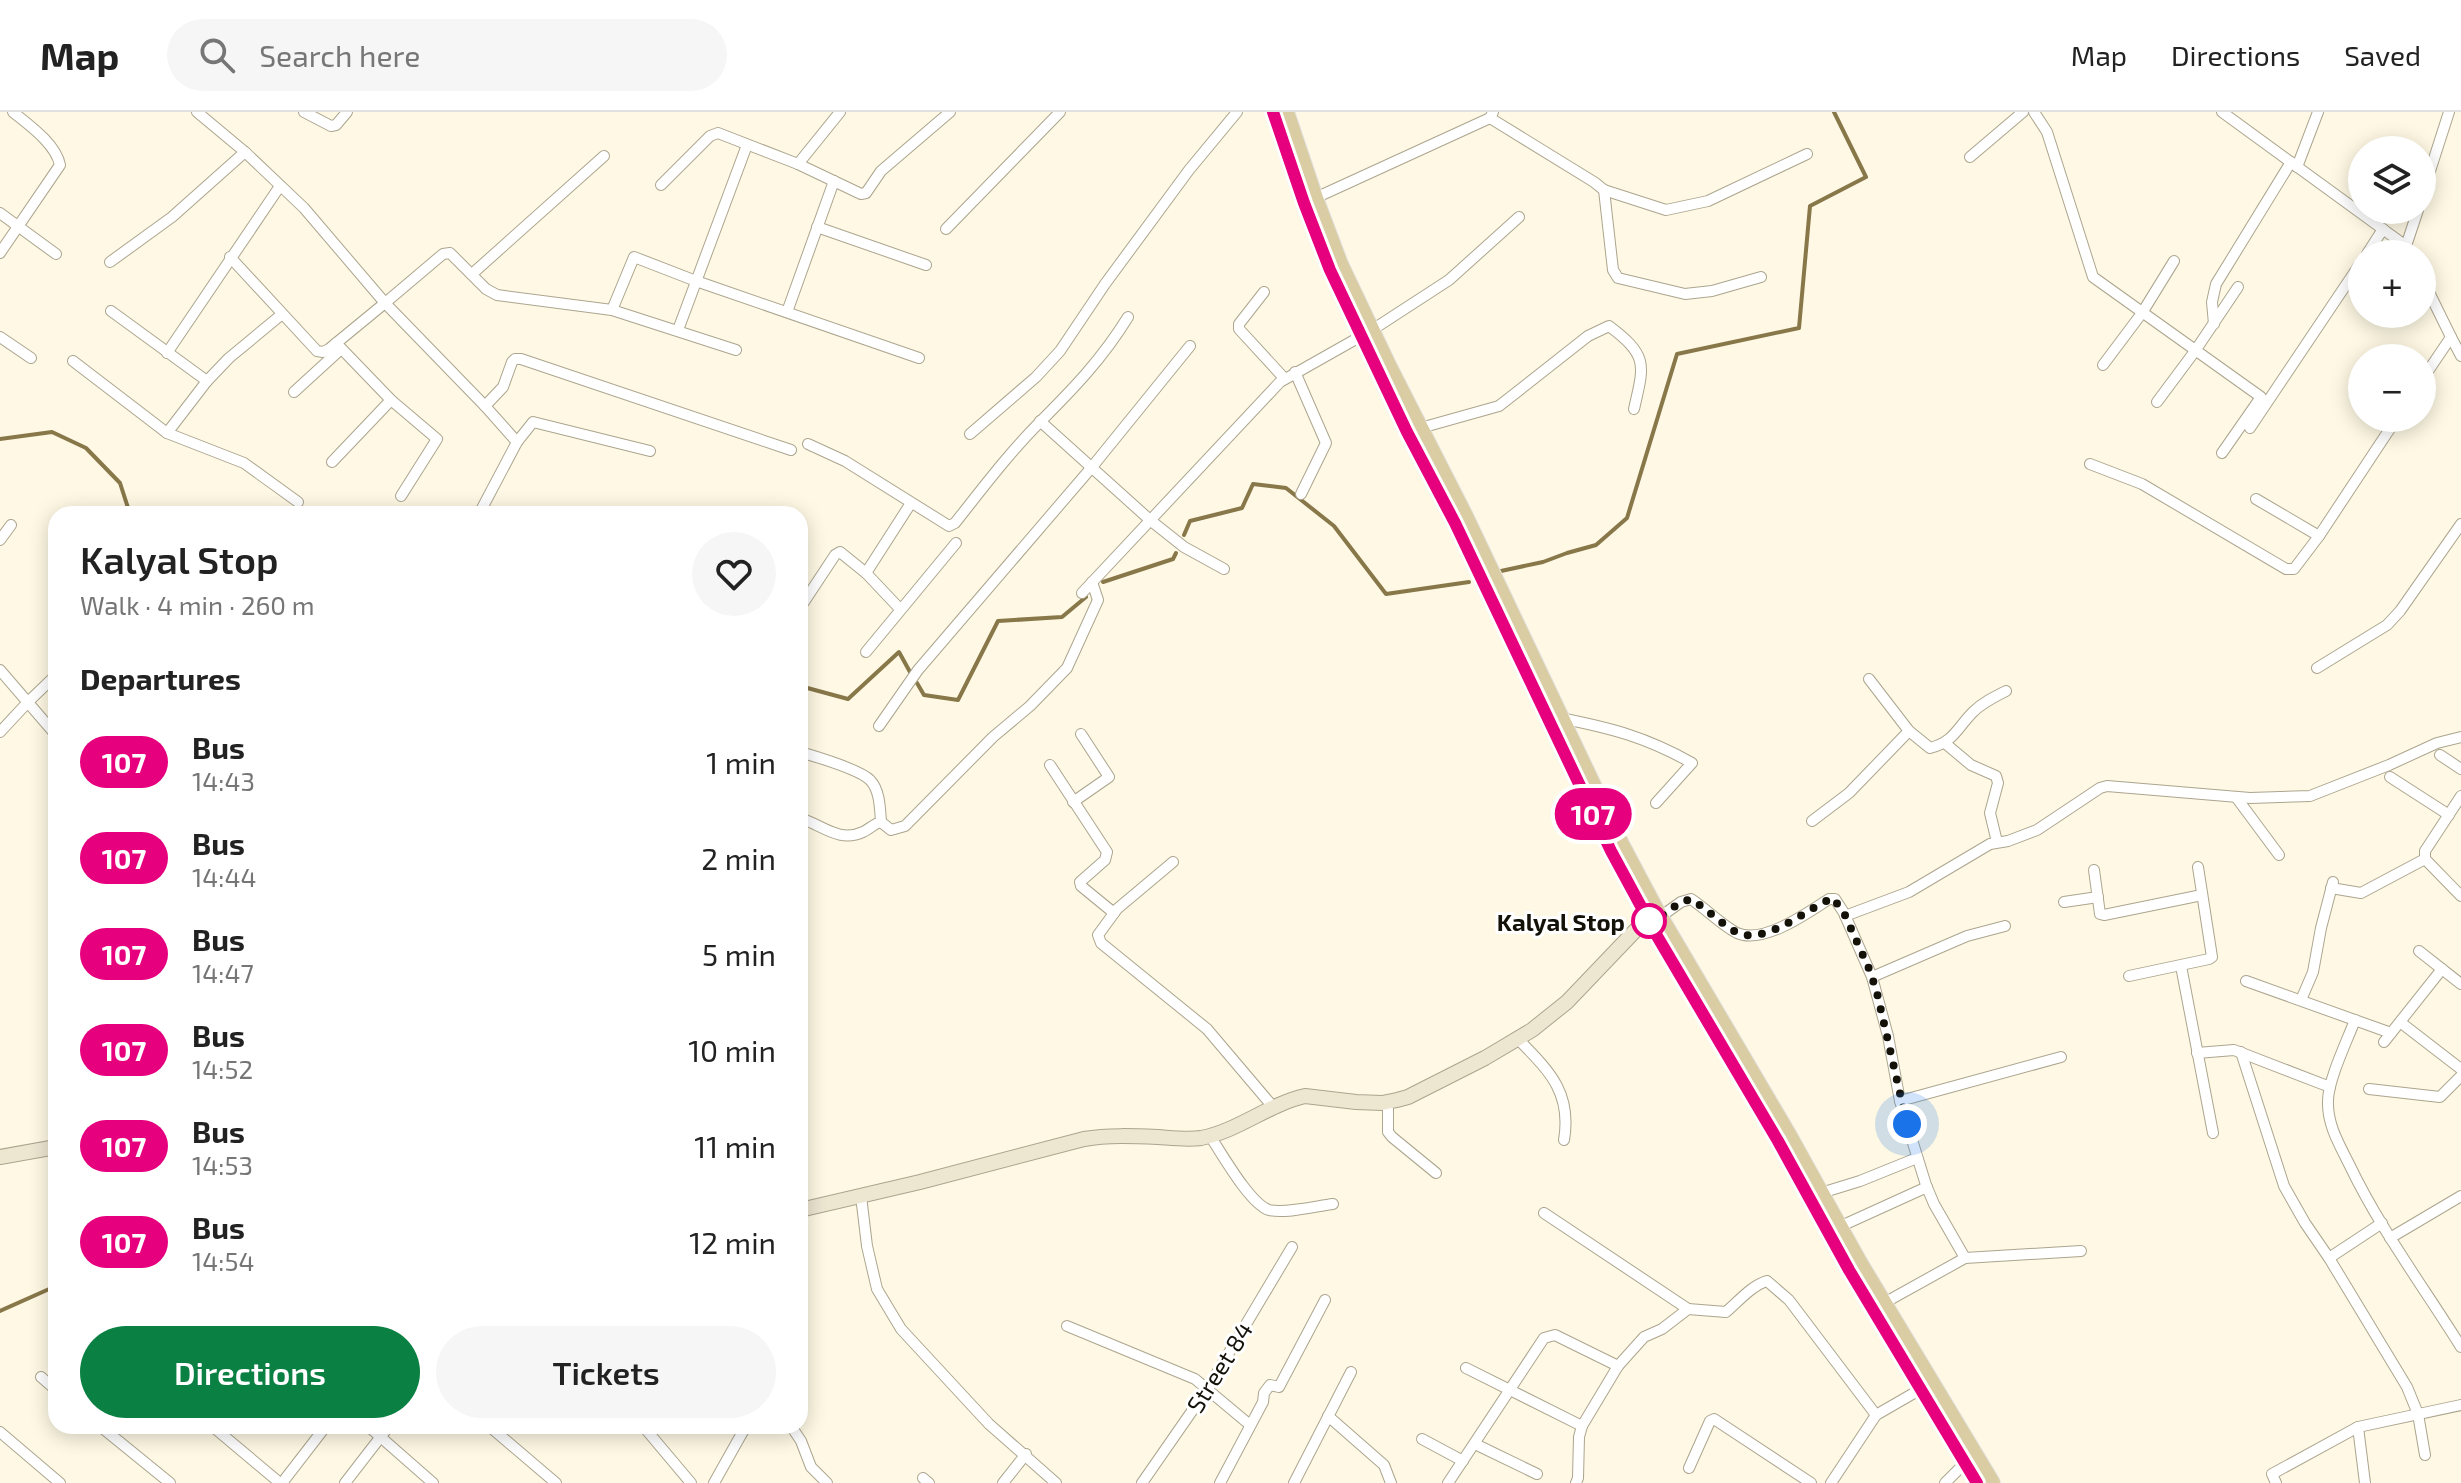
<!DOCTYPE html>
<html lang="en">
<head>
<meta charset="utf-8">
<style>
  :root { --surface:#fff; --page:#f6f6f6; --text:#222; --muted:#767676; --line:#e0e0e0; --accent:#0b8043 }
  body { margin:0; font-family:"Exo 2",sans-serif; background:var(--page); color:var(--text); height:100vh; display:flex; flex-direction:column; font-size:30px; white-space:nowrap }
  * { box-sizing:border-box; margin:0 }
  p { font-size:26px; color:var(--muted) }
  .icon { flex:none; width:44px; height:44px; fill:none; stroke:currentColor; stroke-width:2; stroke-linecap:round; stroke-linejoin:round }
  .map { position:relative; flex:1; overflow:hidden }
  .panel { position:absolute; left:48px; top:394px; width:760px; height:928px; display:flex; flex-direction:column; background:var(--surface); border-radius:24px; box-shadow:0 4px 20px #0003 }
  .panel>* { flex:none }
  .badge { padding:0 16px; border-radius:26px; font-size:28px; line-height:52px }
  .buttons { position:absolute; left:2348px; top:24px; display:grid; gap:16px }
  .buttons a { display:grid; place-items:center; width:88px; height:88px; border-radius:50%; background:var(--surface); box-shadow:0 4px 20px #0003; font-size:40px }
  .you { position:absolute; width:40px; height:40px; margin:-20px; border:6px solid #fff; border-radius:50%; background:#1a73e8; box-shadow:0 0 0 12px #1a73e833 }
  .map>.badge { position:absolute; translate:-50% -50%; box-shadow:0 0 0 4px #fff }
  h2 { padding:0 32px; font-size:30px; line-height:72px }
  .round { display:grid; place-items:center; flex:none; width:84px; height:84px; border-radius:42px; background:var(--page) }
  .head { display:flex; align-items:center; justify-content:space-between; height:136px; padding:0 32px }
  h1 { font-size:38px; font-weight:600; line-height:60px }
  .cta { display:flex; gap:16px; margin-top:auto; padding:16px 32px }
  .cta a { flex:1; height:92px; border-radius:48px; background:var(--accent); color:#fff; font-size:32px; font-weight:600; line-height:92px; text-align:center }
  .cta a+a { background:var(--page); color:var(--text) }
  ul { padding:0; list-style:none }
  li { display:flex; align-items:center; gap:24px; height:96px; padding:0 32px }
  li div { flex:1 }
  li b { display:block; font-size:30px }
  li em { font-style:normal }
  li .badge { min-width:88px; font-weight:700; text-align:center }
  header { display:flex; align-items:center; gap:48px; box-sizing:border-box; height:112px; padding:0 40px; background:var(--surface); border-bottom:2px solid var(--line) }
  header strong { font-size:38px }
  nav { display:flex; gap:44px; margin-inline-start:auto; font-size:28px }
  .search { width:560px; height:72px; background:var(--page); display:flex; align-items:center; gap:20px; box-sizing:border-box; padding:0 28px; border-radius:44px; color:var(--muted); font-size:30px }
  .map>svg:first-child { display:block }
</style>
</head>
<body>
<header>
<strong>Map</strong>
<div class="search"><svg class="icon" aria-label="search" viewBox="0 0 24 24"><circle cx="10" cy="10" r="6"/><path d="M15 15l6 6"/></svg>Search here</div>
<nav><a>Map</a><a>Directions</a><a>Saved</a></nav>
</header>
<div class="map">
<svg width="2461" height="1371" viewBox="0 0 2461 1371">
  <rect width="100%" height="100%" fill="#fef8e4"/>
  <g fill="none" stroke-linecap="round" stroke-linejoin="round">
    <g stroke="#877749" stroke-width="4">
      <path d="M0,327L52,320L86,336L120,371L130,402"/>
      <path d="M1184,423L1190,409L1242,396L1253,372L1286,376L1334,414L1386,482L1469,470"/>
      <path d="M1501,459L1543,450L1567,441L1596,433L1627,406L1677,242L1799,216L1810,94L1866,65L1834,0"/>
      <path d="M1103,470L1173,447L1176,441"/>
      <path d="M917,571L924,583L958,588L998,509L1062,505L1086,485"/>
      <path d="M800,574L848,587L899,540L910,560"/>
      <path d="M0,1199L56,1174"/>
    </g>
    <defs>
      <g id="street">
        <path d="M197,0L245,40L304,96L385,191L443,142L450,141L486,177L497,183L612,198L736,238"/>
        <path d="M304,0L331,14L336,13L347,0"/>
        <path d="M2034,0L2047,20L2093,165L2261,285L2222,341"/>
        <path d="M2222,0L2406,134L2410,142"/>
        <path d="M1490,6L1594,70L1604,78L1613,158L1618,166L1685,182L1712,179L1761,165"/>
        <path d="M1970,45L2023,0"/>
        <path d="M798,52L840,0"/>
        <path d="M2297,55L2318,0"/>
        <path d="M661,73L710,24L718,21L798,52L861,82L866,81L881,59L950,0"/>
        <path d="M1604,78L1666,98L1708,89L1807,42"/>
        <path d="M2422,84L2449,0"/>
        <path d="M1313,87L1490,6L1493,0"/>
        <path d="M0,101L56,142"/>
        <path d="M817,115L926,153"/>
        <path d="M946,117L1060,0"/>
        <path d="M2406,134L2418,98"/>
        <path d="M0,141L60,53C56,32 29,13 13,0"/>
        <path d="M2367,142L2383,117"/>
        <path d="M230,145L317,239L323,240L329,237L385,191L485,294L517,330"/>
        <path d="M110,150L172,105L245,40"/>
        <path d="M472,162L604,44"/>
        <path d="M2422,166L2451,225L2422,268"/>
        <path d="M1264,180L1239,212V217L1284,266"/>
        <path d="M612,198L634,145L696,169L919,246"/>
        <path d="M111,199L207,269L229,246L281,203"/>
        <path d="M787,200L834,69"/>
        <path d="M2214,212L2212,190L2216,172L2291,50"/>
        <path d="M678,218L747,33"/>
        <path d="M0,225L31,246"/>
        <path d="M2451,225L2461,244"/>
        <path d="M336,231L391,288L437,327L401,384"/>
        <path d="M167,241L280,74"/>
        <path d="M73,249L167,321L244,351L298,390"/>
        <path d="M2103,253L2142,201L2174,149"/>
        <path d="M1295,260L1326,331L1301,382"/>
        <path d="M294,280L341,237"/>
        <path d="M2157,290L2195,239L2238,175"/>
        <path d="M485,294L503,275L512,250L515,247H521L791,338"/>
        <path d="M1040,309L1150,408L1184,435L1224,457"/>
        <path d="M2250,316L2362,149"/>
        <path d="M1417,317L1499,294L1588,224L1609,214C1649,244 1644,253 1634,297"/>
        <path d="M167,321L207,269"/>
        <path d="M970,322L1036,265L1060,239L1105,172L1189,58L1237,0"/>
        <path d="M808,332L845,349L949,414L955,411C982,377 1009,341 1040,310C1074,276 1102,247 1128,205"/>
        <path d="M332,350L391,288"/>
        <path d="M2090,352L2142,372L2286,457H2294L2319,424L2397,306"/>
        <path d="M2256,387L2319,424"/>
        <path d="M479,402L517,330L533,310L650,339"/>
        <path d="M0,428L11,413"/>
        <path d="M866,461L900,497"/>
        <path d="M1082,481L1280,270L1372,218L1449,168L1519,105"/>
        <path d="M800,496L835,443L840,440L866,461L911,391"/>
        <path d="M866,540L956,431"/>
        <path d="M2317,556L2387,513L2400,499L2461,412"/>
        <path d="M0,558L56,623"/>
        <path d="M1869,567L1909,619L1930,636C1954,630 1957,616 1973,600C1982,591 1994,585 2006,579"/>
        <path d="M1560,606C1611,616 1646,625 1692,651L1656,691"/>
        <path d="M879,614L918,558L1092,355L1190,234"/>
        <path d="M0,620L28,590L56,563"/>
        <path d="M1946,632L1971,653L1996,664L1998,671L1990,701L1997,730"/>
        <path d="M800,640C817,645 859,657 870,668C880,678 880,697 881,710"/>
        <path d="M2440,643L2461,657"/>
        <path d="M1050,653L1107,740L1105,748L1080,770L1081,774L1114,801"/>
        <path d="M2390,665L2449,703"/>
        <path d="M2461,684L2425,739V747L2461,784"/>
        <path d="M2236,685L2279,743"/>
        <path d="M1073,690L1109,665L1081,622"/>
        <path d="M800,706C822,713 839,731 863,720C870,717 873,712 881,710L891,718L905,714L993,625L1030,594L1067,556L1098,488L1092,470"/>
        <path d="M1812,709L1849,681L1909,619"/>
        <path d="M1173,750L1117,797L1098,823L1101,831L1207,917L1274,996"/>
        <path d="M2094,758L2100,802L2104,803L2202,783"/>
        <path d="M2331,776L2361,781L2425,747"/>
        <path d="M2064,790L2098,785"/>
        <path d="M1845,804L1909,780L1990,732L2008,729L2037,718L2100,676L2107,674L2250,686L2310,684L2389,653L2437,631L2461,625"/>
        <path d="M1660,805L1681,790L1691,787C1706,797 1723,814 1737,821C1763,833 1809,800 1829,787H1835L1844,801L1872,865L1888,924L1900,989L1926,1073L1934,1092L1965,1146"/>
        <path d="M2419,839L2461,872"/>
        <path d="M2181,854L2213,1021"/>
        <path d="M2129,864L2209,847L2212,845L2198,755"/>
        <path d="M1872,865L1967,824L2005,814"/>
        <path d="M2246,869L2391,921"/>
        <path d="M2301,888L2313,860L2321,816L2333,770"/>
        <path d="M2355,908C2347,929 2328,968 2328,989C2327,1012 2339,1032 2349,1052C2380,1117 2423,1174 2461,1235"/>
        <path d="M2400,910L2461,957"/>
        <path d="M1518,927C1549,959 1572,980 1564,1028"/>
        <path d="M2384,930L2442,857"/>
        <path d="M2241,940L2284,1074L2305,1111L2329,1146L2407,1275L2418,1302L2425,1343"/>
        <path d="M2197,941L2234,938L2330,975"/>
        <path d="M2369,977L2440,985L2461,964"/>
        <path d="M1900,989L2061,945"/>
        <path d="M1388,990V1020L1392,1025L1436,1061"/>
        <path d="M1210,1024C1222,1042 1250,1092 1269,1098C1285,1102 1317,1094 1333,1092"/>
        <path d="M1821,1081L1860,1069L1917,1046"/>
        <path d="M861,1084L867,1134L877,1177L901,1217L989,1312L1056,1371"/>
        <path d="M1544,1101L1688,1197"/>
        <path d="M1839,1115L1927,1075"/>
        <path d="M2390,1126L2461,1084"/>
        <path d="M2329,1146L2382,1111"/>
        <path d="M1884,1191L1965,1146L2081,1139"/>
        <path d="M1067,1214L1195,1267L1250,1313"/>
        <path d="M1466,1256L1582,1314"/>
        <path d="M41,1265L56,1278"/>
        <path d="M1328,1304L1384,1353L1391,1371"/>
        <path d="M100,1314L170,1371"/>
        <path d="M212,1314L280,1371"/>
        <path d="M368,1314L433,1371"/>
        <path d="M489,1314L556,1371"/>
        <path d="M643,1314L691,1371"/>
        <path d="M791,1314L801,1329L811,1355L827,1371"/>
        <path d="M2358,1315L2461,1293"/>
        <path d="M0,1320L60,1371"/>
        <path d="M1422,1327L1463,1349"/>
        <path d="M1475,1332L1537,1362"/>
        <path d="M1689,1356L1710,1309L1714,1307L1811,1371"/>
        <path d="M923,1366L929,1371"/>
        <path d="M282,1371L326,1314"/>
        <path d="M345,1371L389,1314"/>
        <path d="M714,1371L746,1314"/>
        <path d="M1003,1371L1026,1342"/>
        <path d="M1142,1371L1208,1276L1292,1135"/>
        <path d="M1220,1371L1263,1290L1264,1281L1270,1273L1279,1275L1325,1188"/>
        <path d="M1294,1371L1351,1260"/>
        <path d="M1448,1371L1544,1226L1555,1223L1618,1254"/>
        <path d="M1576,1371L1578,1366L1579,1325L1582,1314L1618,1254L1644,1225L1662,1217L1688,1197L1726,1200C1739,1189 1751,1174 1767,1169L1789,1188L1876,1303"/>
        <path d="M1831,1371L1876,1303L1921,1277"/>
        <path d="M1945,1371L1965,1351"/>
        <path d="M2276,1371L2272,1362L2358,1315L2365,1371"/>
      </g>
      <g id="secondary">
        <path d="M0,1045L56,1035"/>
        <path d="M800,1098L920,1070L1084,1027C1108,1023 1133,1024 1158,1025C1172,1026 1187,1028 1201,1026C1238,1019 1269,992 1305,984L1356,990L1382,991L1397,988L1408,985L1485,946L1532,918L1567,890L1653,800"/>
      </g>
      <g id="primary">
        <path d="M1273,0L1304,91L1330,158L1407,320L1455,411L1611,739L1649,809L1778,1029L1849,1158L1977,1371"/>
        <path d="M1286,0L1315,86L1340,152L1389,255L1465,404L1621,732L1656,798L1788,1022L1859,1150L1992,1371"/>
      </g>
    </defs>
    <use href="#street" stroke="#aca58e" stroke-width="12"/>
    <use href="#secondary" stroke="#aca58e" stroke-width="16"/>
    <use href="#primary" stroke="#e3e2e1" stroke-width="18"/>
    <use href="#street" stroke="#fff" stroke-width="10"/>
    <use href="#secondary" stroke="#ede6d1" stroke-width="14"/>
    <use href="#primary" stroke="#dacda3" stroke-width="16"/>
  </g>
  <g fill="none" stroke-linecap="round" stroke-linejoin="round">
    <defs>
      <path id="line" d="M1273,0L1304,91L1330,158L1407,320L1455,411L1611,739L1657,824L1778,1029L1849,1158L1977,1371"/>
    </defs>
    <use href="#line" stroke="#fff" stroke-width="18"/>
    <use href="#line" stroke="#e6007e" stroke-width="12"/>
    <path stroke="#141109" stroke-width="8" stroke-dasharray="0 14.4" d="M1649,809L1646,805L1656,798L1660,805L1681,790L1691,787C1707,797 1720,811 1736,820C1764,835 1809,795 1833,786L1844,801L1870,859L1877,881L1907,1012"/>
  </g>
  <circle fill="#fff" stroke="#e6007e" stroke-width="4" cx="1649" cy="809" r="16"/>
  <g text-anchor="middle" dominant-baseline="central" stroke-width="6" stroke-linejoin="round" paint-order="stroke">
    <g font-size="24" font-weight="bold" fill="#141109" stroke="#fff" text-anchor="end">
      <text x="1625" y="809">Kalyal Stop</text>
    </g>
    <g font-size="24" fill="#141109" stroke="#fff">
      <text transform="translate(1219 1255) rotate(-58)">Street 84</text>
    </g>
  </g>
</svg>
<div class="buttons">
<a><svg class="icon" aria-label="layers" viewBox="0 0 24 24"><path d="M12 4l9 5-9 5-9-5zM3 14l9 5 9-5"/></svg></a>
<a>+</a>
<a>−</a>
</div>
<div class="you" style="left:1907px;top:1012px"></div>
<b class="badge" style="left:1593px;top:702px;background:#e6007e;color:#fff">107</b>
<section class="panel">
<div class="head"><div><h1>Kalyal Stop</h1><p>Walk · 4 min · 260 m</p></div><a class="round"><svg class="icon" aria-label="heart" viewBox="0 0 24 24"><path d="M12 20l-8-8c-3-5 5-10 8-4 3-6 11-1 8 4z"/></svg></a></div>
<h2>Departures</h2>
<ul>
<li><span class="badge" style="background:#e6007e;color:#fff">107</span><div><b>Bus</b><p>14:43</p></div><em>1 min</em></li>
<li><span class="badge" style="background:#e6007e;color:#fff">107</span><div><b>Bus</b><p>14:44</p></div><em>2 min</em></li>
<li><span class="badge" style="background:#e6007e;color:#fff">107</span><div><b>Bus</b><p>14:47</p></div><em>5 min</em></li>
<li><span class="badge" style="background:#e6007e;color:#fff">107</span><div><b>Bus</b><p>14:52</p></div><em>10 min</em></li>
<li><span class="badge" style="background:#e6007e;color:#fff">107</span><div><b>Bus</b><p>14:53</p></div><em>11 min</em></li>
<li><span class="badge" style="background:#e6007e;color:#fff">107</span><div><b>Bus</b><p>14:54</p></div><em>12 min</em></li>
</ul>
<div class="cta"><a>Directions</a><a>Tickets</a></div>
</section>
</div>
</body>
</html>
